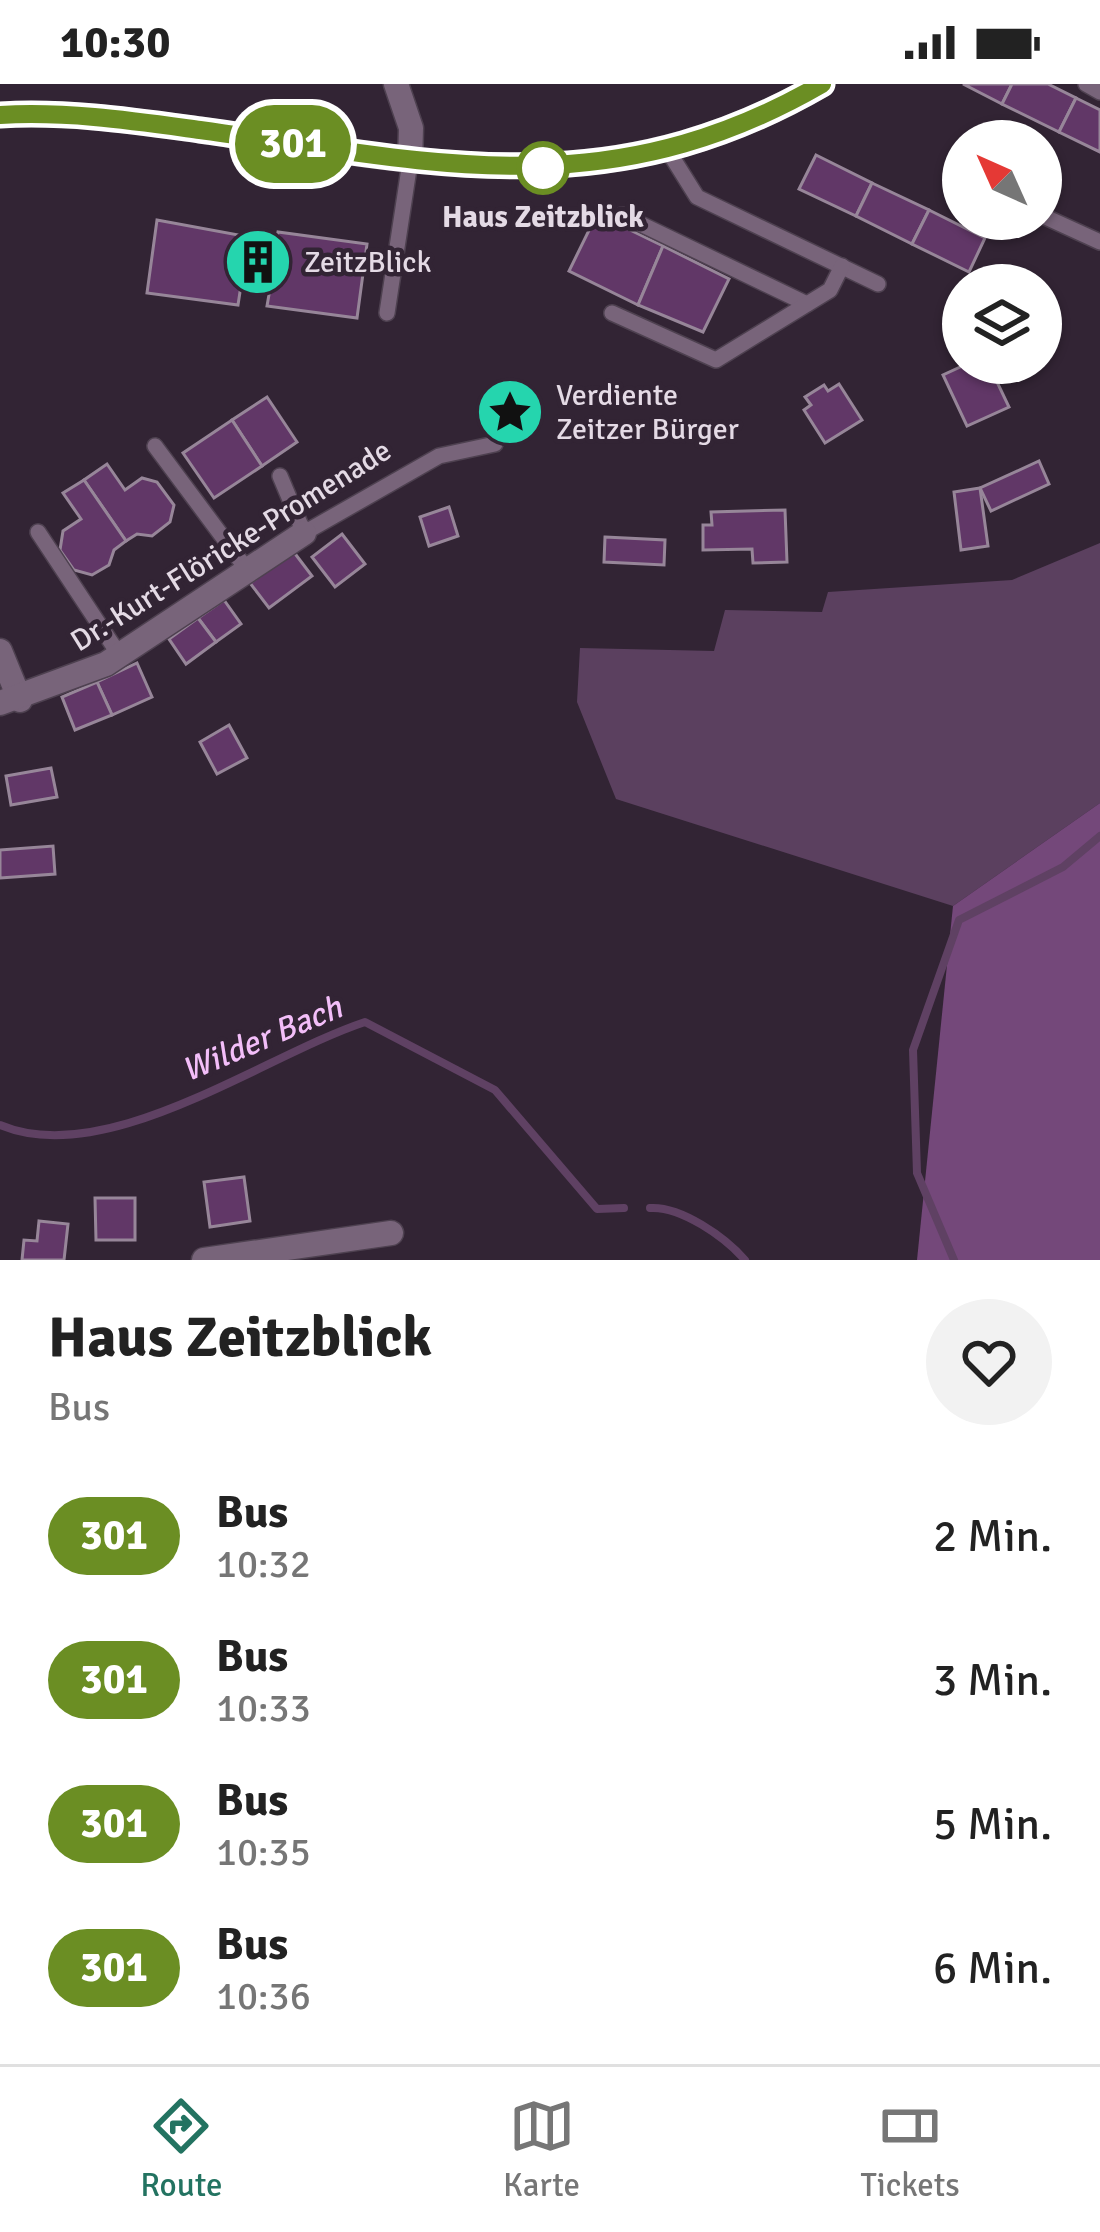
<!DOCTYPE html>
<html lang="de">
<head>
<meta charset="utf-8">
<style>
  :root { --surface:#fff; --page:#f2f2f2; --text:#222; --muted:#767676; --line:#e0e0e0; --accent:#237361 }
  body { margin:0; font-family:Signika,sans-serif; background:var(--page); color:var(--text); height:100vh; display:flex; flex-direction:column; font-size:45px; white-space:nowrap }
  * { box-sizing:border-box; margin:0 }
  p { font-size:39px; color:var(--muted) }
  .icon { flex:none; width:66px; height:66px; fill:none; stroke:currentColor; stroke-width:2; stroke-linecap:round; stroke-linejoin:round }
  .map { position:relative; height:1176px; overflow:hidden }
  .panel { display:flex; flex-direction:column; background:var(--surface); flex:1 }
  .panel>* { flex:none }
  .badge { padding:0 24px; border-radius:39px; font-size:42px; line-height:78px }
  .needle { width:78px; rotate:315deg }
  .buttons { position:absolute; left:942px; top:36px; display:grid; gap:24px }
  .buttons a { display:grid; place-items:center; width:120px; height:120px; border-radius:50%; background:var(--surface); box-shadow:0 3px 9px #0004; font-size:60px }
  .map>.badge { position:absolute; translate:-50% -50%; box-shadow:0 0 0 6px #fff }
  .round { display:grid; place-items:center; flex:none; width:126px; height:126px; border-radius:63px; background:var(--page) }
  .head { display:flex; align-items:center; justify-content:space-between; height:204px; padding:0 48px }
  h1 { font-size:57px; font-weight:700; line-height:90px }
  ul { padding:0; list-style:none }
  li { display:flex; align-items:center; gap:36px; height:144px; padding:0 48px }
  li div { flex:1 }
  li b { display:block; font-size:45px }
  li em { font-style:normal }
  li .badge { min-width:132px; font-weight:700; text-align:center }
  .status { display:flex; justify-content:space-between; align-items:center; height:84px; padding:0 60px; background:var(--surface); direction:ltr }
  .status svg { height:33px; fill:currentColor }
  .dock { display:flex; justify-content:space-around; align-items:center; height:168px; border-top:3px solid var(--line); background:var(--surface); font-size:33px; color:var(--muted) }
  .dock a { display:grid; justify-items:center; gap:6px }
  .dock .current { color:var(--accent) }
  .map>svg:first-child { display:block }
</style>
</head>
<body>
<div class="status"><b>10:30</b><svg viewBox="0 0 49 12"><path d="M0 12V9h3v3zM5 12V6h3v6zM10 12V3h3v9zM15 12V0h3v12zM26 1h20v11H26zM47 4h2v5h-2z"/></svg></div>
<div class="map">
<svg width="1100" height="1176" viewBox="0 0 1100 1176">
  <rect width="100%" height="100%" fill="#322434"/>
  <path fill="#5b405f" d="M1100,459V719L953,822L616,715L577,618L580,564L714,567L725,526L822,528L828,508L1012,496Z"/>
  <path fill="#74487a" d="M1100,719V1176H917L953,822Z"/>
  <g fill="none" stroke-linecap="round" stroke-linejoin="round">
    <g stroke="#5f4163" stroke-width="8">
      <path d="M0,1041C106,1086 263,972 365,938L495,1006L597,1125L624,1124"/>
      <path d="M650,1124C681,1122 725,1153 745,1176"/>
      <path d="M954,1176L917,1089L913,966L959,836L1063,783L1100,752"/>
    </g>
  </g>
  <g fill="#613767" stroke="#978699" stroke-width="3">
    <path d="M963,0H1012L1002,20Z"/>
    <path d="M1012,0H1048L1076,14L1059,48L1002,20Z"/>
    <path d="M1076,14L1100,26V68L1059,48Z"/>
    <path d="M816,71L872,99L856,132L799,105Z"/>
    <path d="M872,99L929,126L912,160L856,132Z"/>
    <path d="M929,126L985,154L969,188L912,160Z"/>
    <path d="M597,130L663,162L638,221L569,187Z"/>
    <path d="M157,136L276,158L278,148L367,160L357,234L267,222L271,199L242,195L238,221L147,209Z"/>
    <path d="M663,162L729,195L703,248L638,221Z"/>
    <path d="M969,279H988L1009,323L967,342L943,291Z"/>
    <path d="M839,300L862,336L825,359L804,326L811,321L805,313L824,301L828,307Z"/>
    <path d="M267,313L297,358L262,382L232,336Z"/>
    <path d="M232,336L262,382L214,414L183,369Z"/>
    <path d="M1039,377L1049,400L991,427L980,404Z"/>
    <path d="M107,380L125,406L142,394L157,398L174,421L170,438L152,452L137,450L126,457L84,396Z"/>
    <path d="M84,396L126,457L114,466L109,481L92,491L74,486L60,466L63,447L81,435L63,409Z"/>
    <path d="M980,404L988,462L961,466L954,408Z"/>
    <path d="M449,423L458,452L429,462L420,433Z"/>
    <path d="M785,426L787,478L753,479L752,465L703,466V441H712L711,428Z"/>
    <path d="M342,450L365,480L335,503L312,473Z"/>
    <path d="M605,453L665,456L664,481L604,478Z"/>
    <path d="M293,467L312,492L269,524L250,499Z"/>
    <path d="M224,516L241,540L216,558L198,534Z"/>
    <path d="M198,534L216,558L186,580L169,555Z"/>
    <path d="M137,579L152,613L112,631L97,598Z"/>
    <path d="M97,598L112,631L75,646L62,613Z"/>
    <path d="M229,641L247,674L217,690L200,658Z"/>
    <path d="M51,684L57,713L11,721L6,692Z"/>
    <path d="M53,762L55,790L0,794V766Z"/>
    <path d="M244,1093L250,1137L210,1143L204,1098Z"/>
    <path d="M95,1114H135V1156H96Z"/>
    <path d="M39,1137L68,1140L64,1176H22L24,1156L37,1157Z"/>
  </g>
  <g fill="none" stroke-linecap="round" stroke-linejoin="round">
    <defs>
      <g id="lane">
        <path d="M1086,0L1100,8"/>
        <path d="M667,65L697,113L878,200"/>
        <path d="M622,131L807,220"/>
        <path d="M1041,131L1100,158"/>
        <path d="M387,229L410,78"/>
        <path d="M612,229L716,276L830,206L842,182"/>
        <path d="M155,362L248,487"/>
        <path d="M280,392L304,449L439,372L495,360"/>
        <path d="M38,448L120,572"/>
      </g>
      <g id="street">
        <path d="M396,0L411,44L410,78"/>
        <path d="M0,31C67,27 134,37 200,46C430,79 607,124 822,0"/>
        <path d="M0,567L20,616"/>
        <path d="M0,619L106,580L304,449"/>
        <path d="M204,1176L391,1149"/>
      </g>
    </defs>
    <use href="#lane" stroke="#4e4150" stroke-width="18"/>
    <use href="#street" stroke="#4e4150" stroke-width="27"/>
    <use href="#lane" stroke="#78647a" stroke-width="15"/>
    <use href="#street" stroke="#78647a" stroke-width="24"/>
  </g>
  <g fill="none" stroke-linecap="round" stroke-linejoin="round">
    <defs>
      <path id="line" d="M0,31C68,27 134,37 200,46C431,78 606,125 822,0"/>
    </defs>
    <use href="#line" stroke="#fff" stroke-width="27"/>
    <use href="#line" stroke="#6b8e23" stroke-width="18"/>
  </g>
  <defs>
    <symbol id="building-disc" viewBox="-11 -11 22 22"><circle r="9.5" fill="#25d5ae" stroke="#322434"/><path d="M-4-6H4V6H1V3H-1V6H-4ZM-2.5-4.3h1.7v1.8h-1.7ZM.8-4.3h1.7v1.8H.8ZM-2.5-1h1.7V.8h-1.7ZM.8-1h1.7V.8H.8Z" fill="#111"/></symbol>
    <symbol id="sight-disc" viewBox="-11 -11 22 22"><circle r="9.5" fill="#25d5ae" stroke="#322434"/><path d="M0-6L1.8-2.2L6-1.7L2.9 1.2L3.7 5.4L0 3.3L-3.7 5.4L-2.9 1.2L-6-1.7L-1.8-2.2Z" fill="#111"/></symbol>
  </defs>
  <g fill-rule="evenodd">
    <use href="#building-disc" x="220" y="140" width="76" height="76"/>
    <use href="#sight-disc" x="472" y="290" width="76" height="76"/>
  </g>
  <circle fill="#fff" stroke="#6b8e23" stroke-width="6" cx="543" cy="84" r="24"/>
  <g text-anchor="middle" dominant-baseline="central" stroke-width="9" stroke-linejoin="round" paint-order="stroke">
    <g font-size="30" font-weight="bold" fill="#e4dae5" stroke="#322434">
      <text x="543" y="133">Haus Zeitzblick</text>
    </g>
    <g font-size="30" fill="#e4dae5" stroke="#322434" text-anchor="start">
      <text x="304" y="178">ZeitzBlick</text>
      <text x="556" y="311">Verdiente<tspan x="556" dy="34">Zeitzer Bürger</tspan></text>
    </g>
    <g font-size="30" fill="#e4dae5" stroke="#322434">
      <text transform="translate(231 462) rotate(-32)">Dr.-Kurt-Flöricke-Promenade</text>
    </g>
    <g font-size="33" font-style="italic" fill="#f3bef9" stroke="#322434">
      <text transform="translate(262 955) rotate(-23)">Wilder Bach</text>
    </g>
  </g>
</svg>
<div class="buttons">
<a><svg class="needle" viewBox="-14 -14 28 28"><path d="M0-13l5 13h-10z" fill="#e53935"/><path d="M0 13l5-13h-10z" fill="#767676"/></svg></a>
<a><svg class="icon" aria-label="layers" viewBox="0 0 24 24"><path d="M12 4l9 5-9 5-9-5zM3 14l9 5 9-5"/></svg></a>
</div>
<b class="badge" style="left:293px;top:60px;background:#6b8e23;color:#fff">301</b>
</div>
<section class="panel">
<div class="head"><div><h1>Haus Zeitzblick</h1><p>Bus</p></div><a class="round"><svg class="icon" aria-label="heart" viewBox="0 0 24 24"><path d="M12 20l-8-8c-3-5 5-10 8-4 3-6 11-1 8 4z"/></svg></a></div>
<ul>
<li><span class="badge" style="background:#6b8e23;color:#fff">301</span><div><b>Bus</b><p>10:32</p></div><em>2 Min.</em></li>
<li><span class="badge" style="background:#6b8e23;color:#fff">301</span><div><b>Bus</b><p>10:33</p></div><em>3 Min.</em></li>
<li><span class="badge" style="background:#6b8e23;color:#fff">301</span><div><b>Bus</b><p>10:35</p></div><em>5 Min.</em></li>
<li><span class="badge" style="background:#6b8e23;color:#fff">301</span><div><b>Bus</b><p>10:36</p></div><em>6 Min.</em></li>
</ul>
</section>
<nav class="dock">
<a class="current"><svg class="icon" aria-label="directions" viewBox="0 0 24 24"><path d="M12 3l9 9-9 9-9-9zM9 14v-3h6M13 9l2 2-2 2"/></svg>Route</a>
<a><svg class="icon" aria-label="map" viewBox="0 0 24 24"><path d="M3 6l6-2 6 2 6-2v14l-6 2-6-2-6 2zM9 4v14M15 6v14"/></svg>Karte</a>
<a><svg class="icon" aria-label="tickets" viewBox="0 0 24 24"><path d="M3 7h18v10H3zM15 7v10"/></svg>Tickets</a>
</nav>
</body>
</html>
